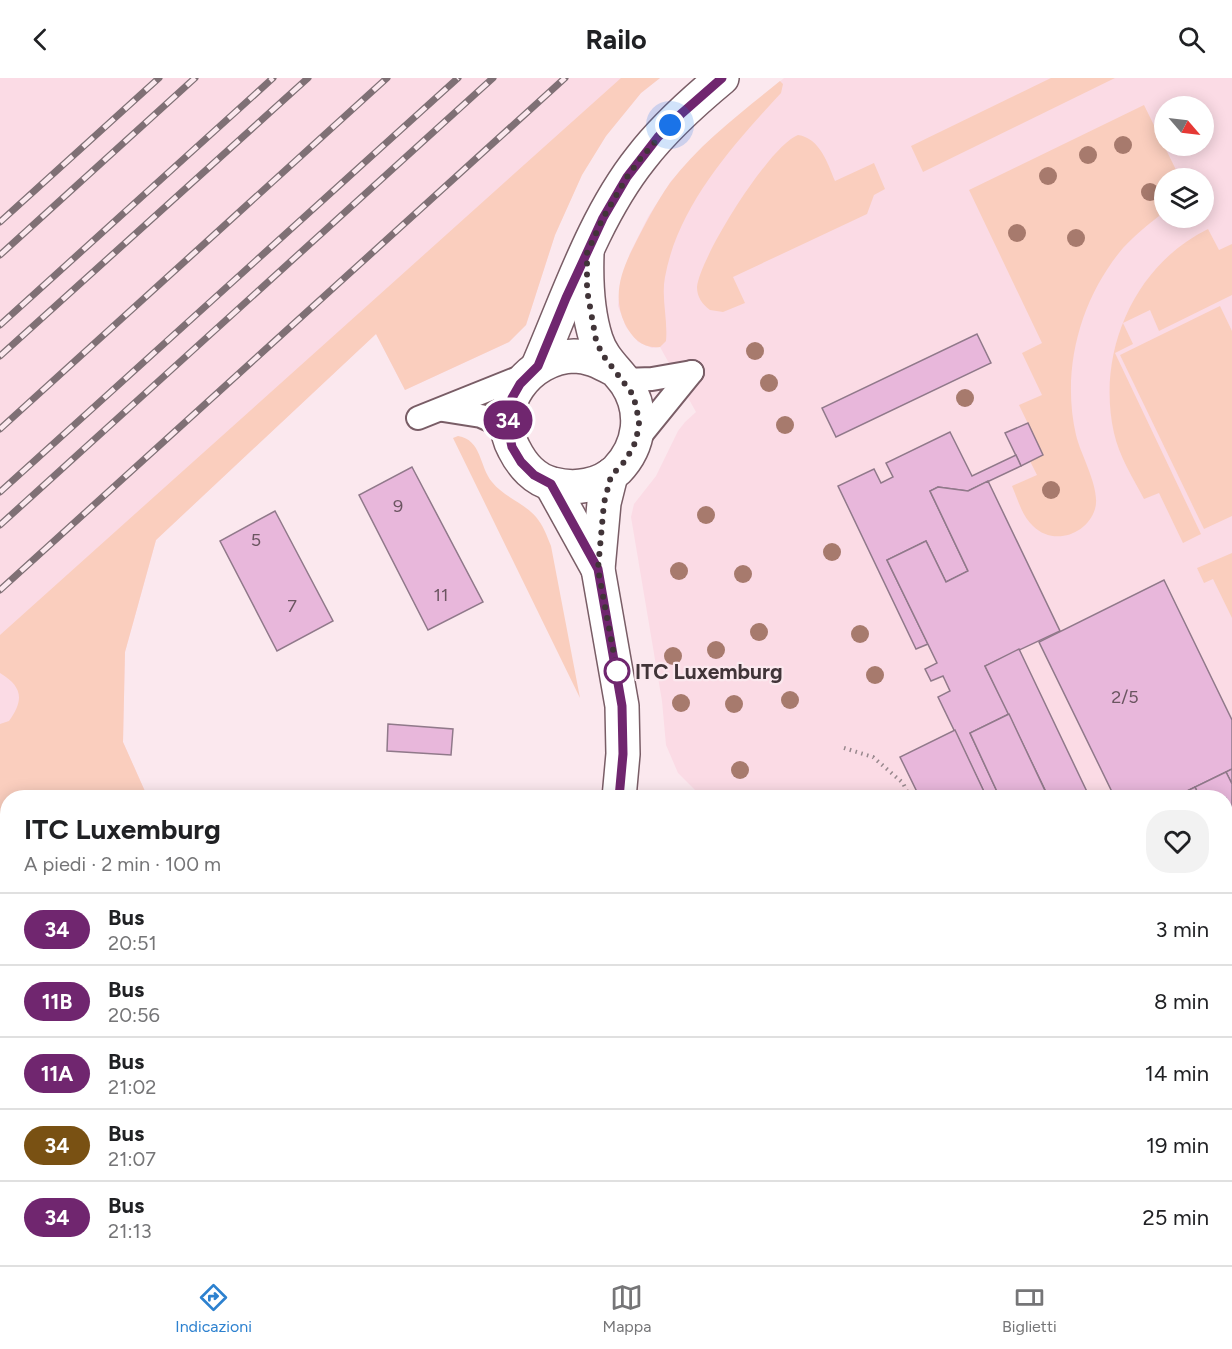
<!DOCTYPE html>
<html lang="it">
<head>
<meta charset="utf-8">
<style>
  :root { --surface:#fff; --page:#f2f2f2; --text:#202124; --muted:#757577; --line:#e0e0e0; --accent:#2d81cf }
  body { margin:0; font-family:Figtree,sans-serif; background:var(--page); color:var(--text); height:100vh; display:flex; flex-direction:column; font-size:22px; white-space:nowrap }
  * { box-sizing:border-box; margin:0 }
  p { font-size:20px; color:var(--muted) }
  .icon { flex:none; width:33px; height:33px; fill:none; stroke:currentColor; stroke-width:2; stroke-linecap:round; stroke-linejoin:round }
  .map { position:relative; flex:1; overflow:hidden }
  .details { position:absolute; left:0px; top:712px; width:1233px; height:476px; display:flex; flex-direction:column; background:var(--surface); border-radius:24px 24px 0 0; box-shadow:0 3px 15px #0003 }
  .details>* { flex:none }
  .badge { padding:0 12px; border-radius:20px; font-size:21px; line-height:39px }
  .needle { width:39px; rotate:118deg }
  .buttons { position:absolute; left:1154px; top:18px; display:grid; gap:12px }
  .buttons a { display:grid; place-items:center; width:60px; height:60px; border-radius:50%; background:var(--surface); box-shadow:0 3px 15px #0003; font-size:30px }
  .you { position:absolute; width:30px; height:30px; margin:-15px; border:4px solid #fff; border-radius:50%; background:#1a73e8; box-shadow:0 0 0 9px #1a73e833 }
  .map>.badge { position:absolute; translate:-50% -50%; box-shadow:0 0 0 3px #fff }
  .round { display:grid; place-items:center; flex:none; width:63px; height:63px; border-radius:24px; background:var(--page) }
  .overview { display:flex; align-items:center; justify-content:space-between; height:102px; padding:0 24px }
  h1 { font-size:28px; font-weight:700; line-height:45px }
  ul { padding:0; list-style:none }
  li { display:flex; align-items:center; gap:18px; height:72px; padding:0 24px; border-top:2px solid var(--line) }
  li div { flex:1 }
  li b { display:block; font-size:22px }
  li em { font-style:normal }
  li .badge { min-width:66px; font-weight:700; text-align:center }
  header { display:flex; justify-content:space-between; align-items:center; height:78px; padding:0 24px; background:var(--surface); font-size:27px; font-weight:700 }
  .tab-bar { display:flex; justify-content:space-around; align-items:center; height:84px; border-top:2px solid var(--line); background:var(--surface); font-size:16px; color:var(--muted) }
  .tab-bar a { display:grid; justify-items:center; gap:3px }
  .tab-bar .selected { color:var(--accent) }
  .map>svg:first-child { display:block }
</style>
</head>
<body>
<header><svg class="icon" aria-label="back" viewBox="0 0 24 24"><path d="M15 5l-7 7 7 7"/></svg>Railo<svg class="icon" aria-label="search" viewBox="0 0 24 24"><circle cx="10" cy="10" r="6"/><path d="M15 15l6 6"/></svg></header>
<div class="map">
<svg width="1232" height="1187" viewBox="0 0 1232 1187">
  <rect width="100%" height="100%" fill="#fbe8ee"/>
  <g fill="#fbdbe5" fill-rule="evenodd">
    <path d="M0,0H660L641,15L606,58L582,96L555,157L526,247L509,264L405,312L376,256L156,462L125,574L123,664L148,720H8V1180H330V1187H0Z"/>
    <path d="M784,0H1232V1063L1226,1067V720H713L700,717L678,695L666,667L662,623L631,439L634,426L656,398L678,353L685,344L696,334L660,269L652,270L638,264L626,249L618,228L620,205L630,175L648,139L671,103L710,62ZM1164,28H1203V68H1164ZM1164,100H1203V140H1164Z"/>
  </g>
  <g fill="#facebe">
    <path d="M621,0H660L641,15L606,58L582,97L555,157L526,247L509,264L405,312L376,256L156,462L125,574L123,664L148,720H8L7,900L0,898V646L9,643C24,622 23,609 0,595V557Z"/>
    <path d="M1051,0H1115L923,94L911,68Z"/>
    <path d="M780,3L783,6L781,15C734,66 678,127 665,199C661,220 668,241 666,263L660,269C643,271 633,261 625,246C612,219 621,193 634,168C645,146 656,125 670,105C700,65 742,34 780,3Z"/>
    <path d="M1144,27L1180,100H1164V134C1150,145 1135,157 1123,170C1080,221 1061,292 1076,357C1081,378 1101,411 1095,431C1087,457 1053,468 1033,448C1022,438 1018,422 1012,408L1037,397L1030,383L1043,377L1019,327L1042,317L1022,275L1042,265L969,112Z"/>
    <path d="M798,57C820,60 828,86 835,103L874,85L885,111L874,117L867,136L733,199L745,225L723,234L710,232C702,226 697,219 697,209C700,179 770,67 798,57Z"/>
    <path d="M1208,151L1219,172L1232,166V217L1159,253L1150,232L1123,245L1133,266L1115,275L1201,456L1183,465L1159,415L1144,421C1133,400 1119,378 1114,355C1096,275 1134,187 1208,151Z"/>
    <path d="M1220,228L1232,253V438L1204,451L1120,277Z"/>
    <path d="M458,358C482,362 479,388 492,404C504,419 524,425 536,439C543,447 547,458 551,468L580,620L453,360Z"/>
    <path d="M1232,475V540L1213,501L1204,505L1197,490Z"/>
    <path d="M1232,991V1187H797L795,1181L1226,1180V994Z"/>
  </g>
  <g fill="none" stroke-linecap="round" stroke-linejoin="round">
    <path stroke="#d1b2e0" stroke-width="12" d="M786,1180L787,1187"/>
  </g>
  <g fill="#e8b7db" stroke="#90798a" stroke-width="1.5">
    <path d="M977,256L991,285L836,359L822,330Z"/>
    <path d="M1028,345L1043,377L1021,388L1005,355Z"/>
    <path d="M950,354L972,398L1016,377L1021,388L968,413L938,409L930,413L968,493L946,504L926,463L887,482L928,566L916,571L838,408L874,391L881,405L893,399L886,385Z"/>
    <path d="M412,389L483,524L428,552L359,417Z"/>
    <path d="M988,403L1060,553L985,588L1009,636L970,655L1000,720H987L938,619L950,613L943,598L931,603L925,591L937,585L887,482L926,463L946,504L968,493L930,413L938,409L968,413Z"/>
    <path d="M275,433L333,543L277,573L220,463Z"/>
    <path d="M1164,502L1232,642V691L1173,720H1115L1039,564Z"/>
    <path d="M1019,571L1090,720H1049L985,588Z"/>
    <path d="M1009,636L1048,719L1047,720H1000L970,655Z"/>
    <path d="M388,646L453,651L451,677L387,673Z"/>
    <path d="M955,652L987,720H920L900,679Z"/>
    <path d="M1232,691V706L1226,694Z"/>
    <path d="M1226,694L1232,706V737L1230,738L1232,743V754L1226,757V720H1200L1195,709Z"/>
    <path d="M1195,709L1200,720H1173Z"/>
    <path d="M1232,877V892L1226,895V880Z"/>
    <path d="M1226,926L1232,939V943L1226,946Z"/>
    <path d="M527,1180H589L592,1187H530Z"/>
    <path d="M611,1180H695L698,1187H597Z"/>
  </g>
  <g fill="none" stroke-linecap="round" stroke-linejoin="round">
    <defs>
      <g id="lane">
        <path d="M624,302L652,301L692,294"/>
        <path d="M443,332L481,338L508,350"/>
        <path d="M418,340L528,296"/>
        <path d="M636,363L692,294"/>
      </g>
      <path id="street" d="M764,1180L766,1187"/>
      <g id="secondary">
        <path d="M587,175C586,203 587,233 596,261C602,280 615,290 626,305C645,334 640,368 617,392C600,408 575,412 553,406C535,402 522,387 514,371C491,328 529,279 574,278C588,278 600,284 613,291"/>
        <path d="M538,288C568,219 594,139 641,80C664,50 693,24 722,0"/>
        <path d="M611,397L604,425L598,491L622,628L623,676L619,720"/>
        <path d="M551,406L598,491"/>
        <path d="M369,1187L374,1180"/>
      </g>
    </defs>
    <use href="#lane" stroke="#795d66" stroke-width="26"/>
    <use href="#street" stroke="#795d66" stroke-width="36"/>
    <use href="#secondary" stroke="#795d66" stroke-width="36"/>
    <path stroke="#97878c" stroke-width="4" stroke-dasharray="1.5 4.5" stroke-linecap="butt" d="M844,670L873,679L903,705L910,720"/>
    <use href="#lane" stroke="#fff" stroke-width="22"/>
    <use href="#street" stroke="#fff" stroke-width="33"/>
    <use href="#secondary" stroke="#fff" stroke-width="33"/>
    <defs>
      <g id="rail">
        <path d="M0,144L159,0"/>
        <path d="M0,177L195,0"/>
        <path d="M0,247L273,0"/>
        <path d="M0,278L308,0"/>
        <path d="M0,351L387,0"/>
        <path d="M0,414L458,0"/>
        <path d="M0,447L493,0"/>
        <path d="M0,512L565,0"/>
      </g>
    </defs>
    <use href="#rail" stroke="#7f7075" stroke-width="7"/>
    <use href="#rail" stroke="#fbe8ee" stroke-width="4.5" stroke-dasharray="14" stroke-linecap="butt"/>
  </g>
  <g fill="#a77a6d">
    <circle cx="1123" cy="67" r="9"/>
    <circle cx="1088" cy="77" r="9"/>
    <circle cx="1048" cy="98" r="9"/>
    <circle cx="1150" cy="114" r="9"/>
    <circle cx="1017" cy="155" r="9"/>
    <circle cx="1076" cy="160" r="9"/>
    <circle cx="755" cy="273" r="9"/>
    <circle cx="769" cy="305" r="9"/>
    <circle cx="965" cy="320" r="9"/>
    <circle cx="785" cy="347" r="9"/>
    <circle cx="1051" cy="412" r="9"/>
    <circle cx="706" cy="437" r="9"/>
    <circle cx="832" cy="474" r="9"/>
    <circle cx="679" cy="493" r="9"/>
    <circle cx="743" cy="496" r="9"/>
    <circle cx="759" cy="554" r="9"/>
    <circle cx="860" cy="556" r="9"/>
    <circle cx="716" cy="572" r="9"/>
    <circle cx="673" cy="578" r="9"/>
    <circle cx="875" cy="597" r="9"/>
    <circle cx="790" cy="622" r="9"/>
    <circle cx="681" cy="625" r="9"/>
    <circle cx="734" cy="626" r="9"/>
    <circle cx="740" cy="692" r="9"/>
  </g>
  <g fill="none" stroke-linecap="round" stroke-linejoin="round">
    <defs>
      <path id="line" d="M619,720L623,676L622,628L598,491L551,406L534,397L521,384L512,369L508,350V335L512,320L520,306L538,288L566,220L603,140L627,99L658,59L681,36L722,0"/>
    </defs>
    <use href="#line" stroke="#fff" stroke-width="14"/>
    <use href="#line" stroke="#70266f" stroke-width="9"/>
    <path stroke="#413438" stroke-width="6" stroke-dasharray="0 10.8" d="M617,593L598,491L604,425L611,398L626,382L636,363L639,345L636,327L631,314L602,276L596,262L587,212V175L603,140L627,99L641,80L670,47"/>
  </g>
  <circle fill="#fff" stroke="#70266f" stroke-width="3" cx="617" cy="593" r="12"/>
  <g text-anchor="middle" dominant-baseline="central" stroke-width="4.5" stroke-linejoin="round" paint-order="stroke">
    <g font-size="18" fill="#6b5561">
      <text x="398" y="428">9</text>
      <text x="256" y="462">5</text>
      <text x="441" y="517">11</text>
      <text x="292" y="528">7</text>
      <text x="1125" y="619">2/5</text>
    </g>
    <g font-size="21" font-weight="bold" fill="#413438" stroke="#fbe8ee" text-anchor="start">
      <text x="635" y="593">ITC Luxemburg</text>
    </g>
  </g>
</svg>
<div class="buttons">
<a><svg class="needle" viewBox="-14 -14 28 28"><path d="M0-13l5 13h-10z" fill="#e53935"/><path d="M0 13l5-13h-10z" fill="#757577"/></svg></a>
<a><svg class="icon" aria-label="layers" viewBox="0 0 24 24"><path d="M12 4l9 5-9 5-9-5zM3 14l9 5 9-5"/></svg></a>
</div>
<div class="you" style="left:670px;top:47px"></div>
<b class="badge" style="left:508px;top:342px;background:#70266f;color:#fff">34</b>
<section class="details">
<div class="overview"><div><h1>ITC Luxemburg</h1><p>A piedi · 2 min · 100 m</p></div><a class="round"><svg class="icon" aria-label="heart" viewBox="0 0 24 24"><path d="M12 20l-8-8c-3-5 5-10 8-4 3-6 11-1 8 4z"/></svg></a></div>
<ul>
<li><span class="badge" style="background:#70266f;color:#fff">34</span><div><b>Bus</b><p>20:51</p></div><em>3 min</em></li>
<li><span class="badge" style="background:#70266f;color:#fff">11B</span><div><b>Bus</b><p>20:56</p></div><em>8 min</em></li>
<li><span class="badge" style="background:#70266f;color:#fff">11A</span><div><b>Bus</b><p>21:02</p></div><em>14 min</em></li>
<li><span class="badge" style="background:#795113;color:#fff">34</span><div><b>Bus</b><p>21:07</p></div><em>19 min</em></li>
<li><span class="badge" style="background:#70266f;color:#fff">34</span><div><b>Bus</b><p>21:13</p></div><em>25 min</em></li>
</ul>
</section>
</div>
<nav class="tab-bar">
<a class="selected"><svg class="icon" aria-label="directions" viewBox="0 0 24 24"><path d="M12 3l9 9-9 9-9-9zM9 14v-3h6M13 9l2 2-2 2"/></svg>Indicazioni</a>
<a><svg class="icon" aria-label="map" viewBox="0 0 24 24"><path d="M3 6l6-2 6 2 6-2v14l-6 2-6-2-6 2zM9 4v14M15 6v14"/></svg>Mappa</a>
<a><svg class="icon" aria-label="tickets" viewBox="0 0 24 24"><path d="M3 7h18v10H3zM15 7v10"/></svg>Biglietti</a>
</nav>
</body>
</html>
